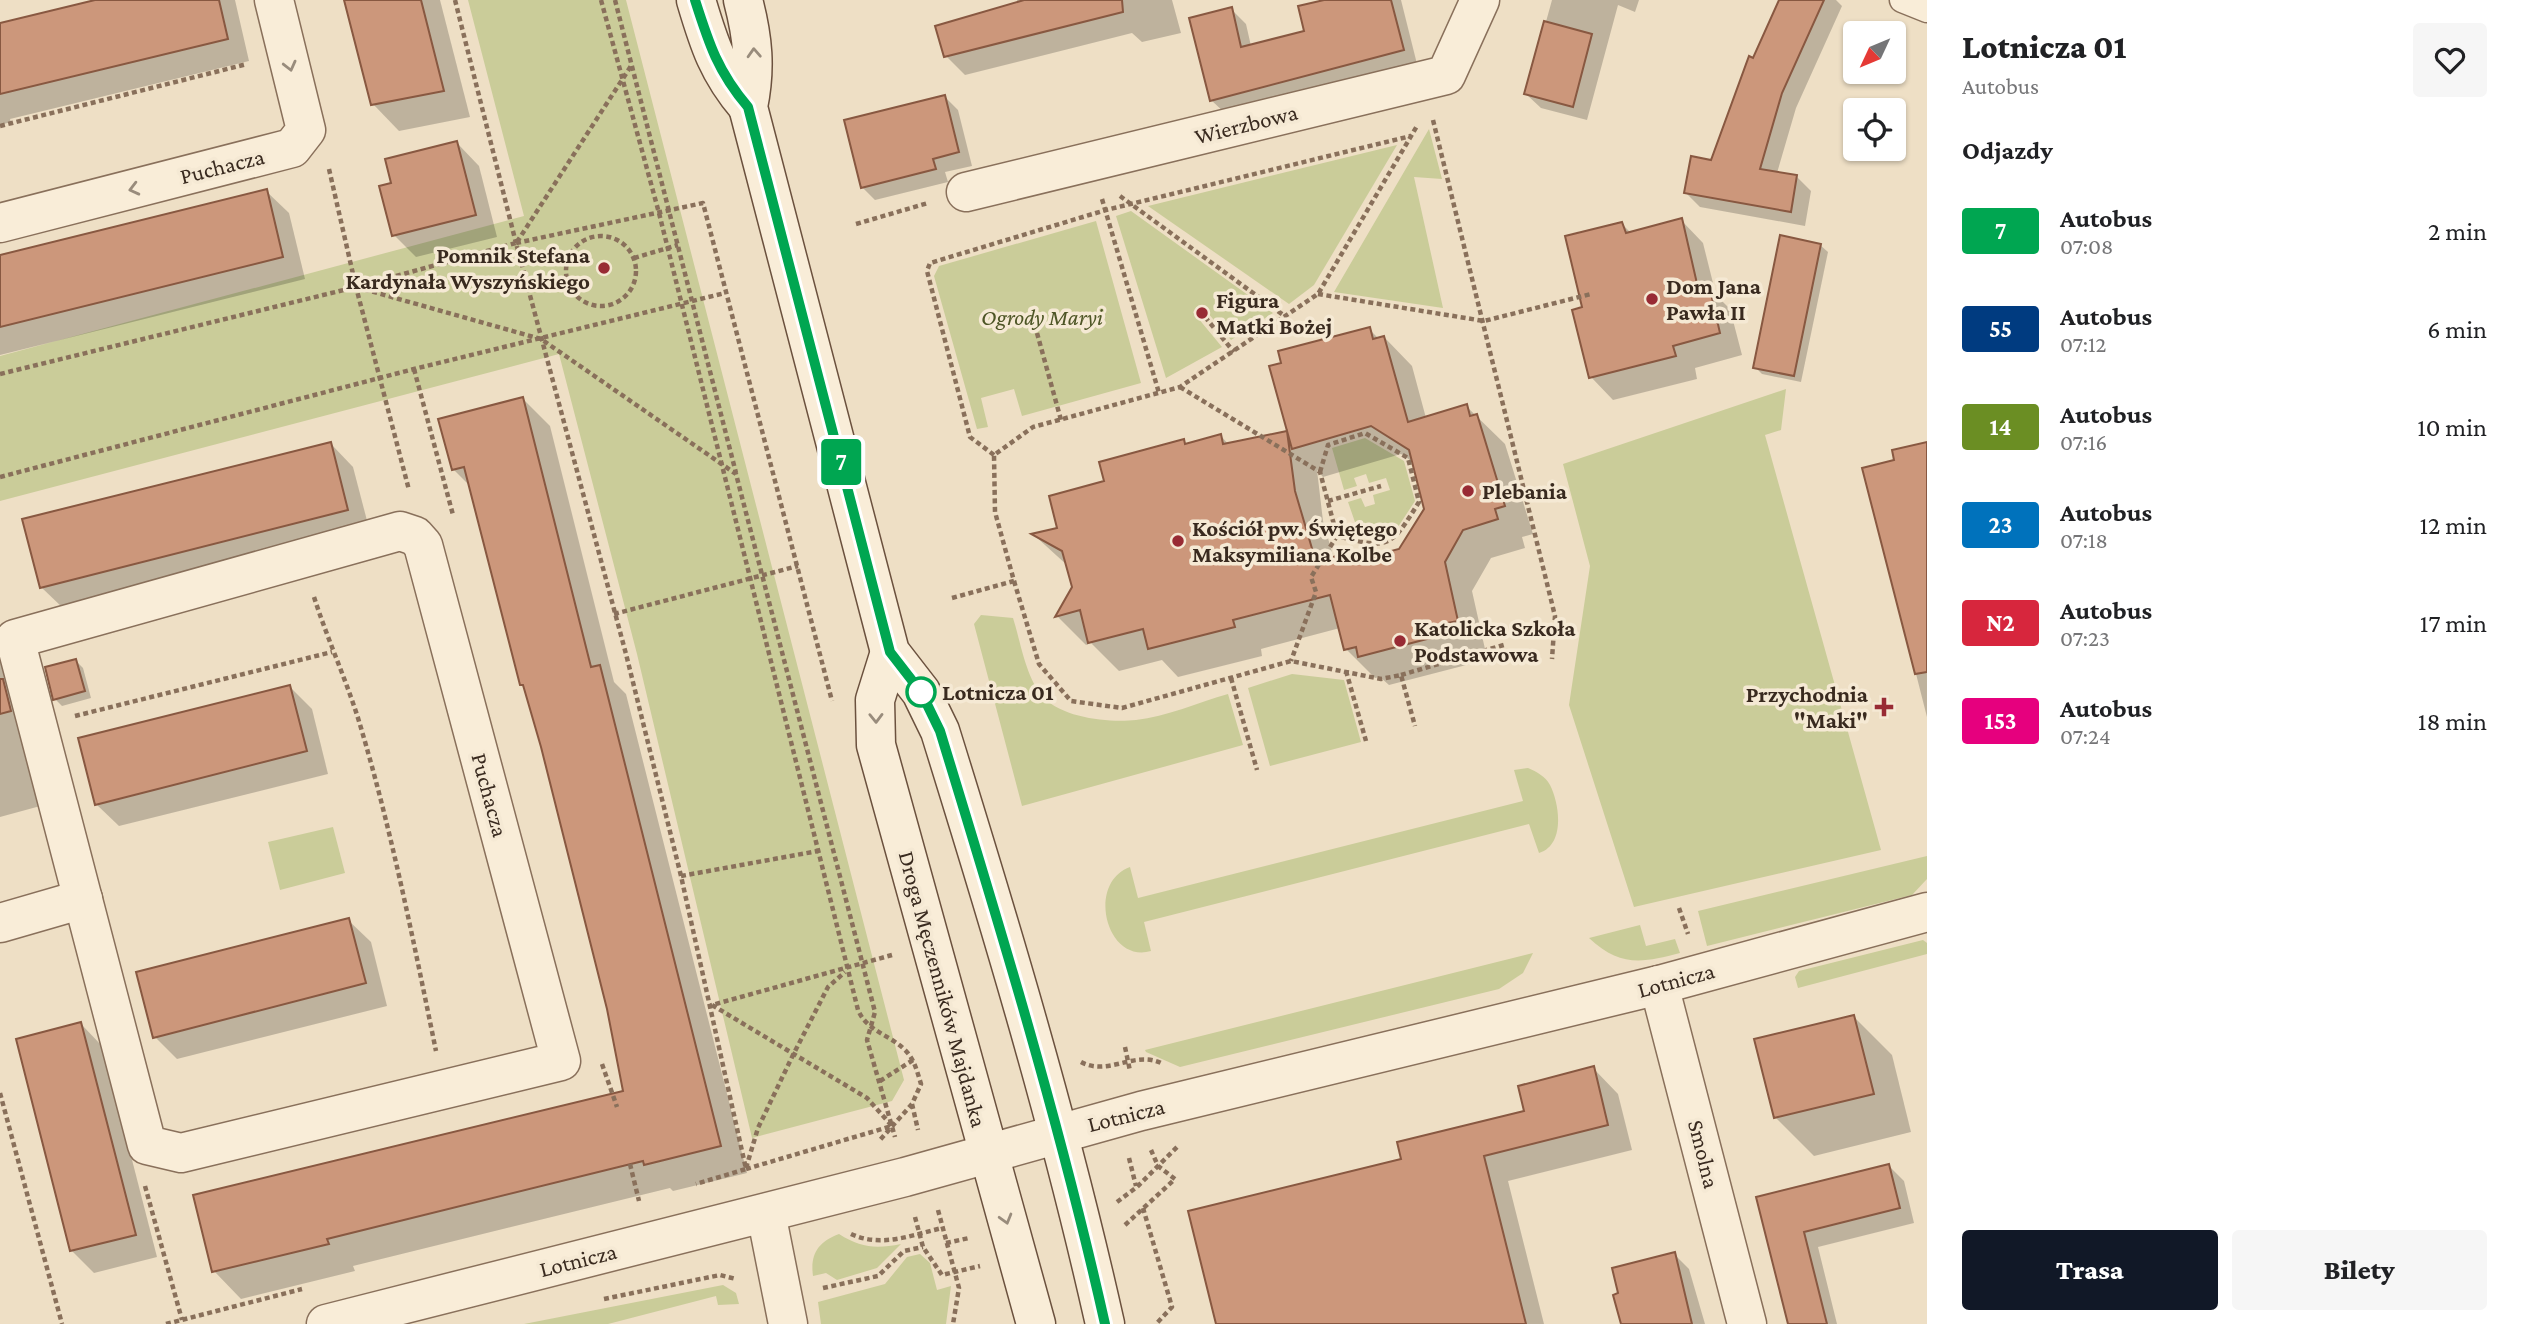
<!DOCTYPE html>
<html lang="pl">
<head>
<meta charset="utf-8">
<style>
  :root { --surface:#fff; --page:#f6f6f6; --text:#202124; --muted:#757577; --accent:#111827 }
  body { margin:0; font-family:"Crimson Pro",serif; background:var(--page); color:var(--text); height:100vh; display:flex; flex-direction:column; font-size:26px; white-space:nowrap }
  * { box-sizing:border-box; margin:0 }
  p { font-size:23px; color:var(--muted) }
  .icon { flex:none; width:38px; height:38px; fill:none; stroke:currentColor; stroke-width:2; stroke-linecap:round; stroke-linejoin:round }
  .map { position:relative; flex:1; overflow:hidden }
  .drawer { display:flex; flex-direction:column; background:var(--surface); width:595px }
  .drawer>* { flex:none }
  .badge { padding:0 14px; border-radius:5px; font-size:24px; line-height:46px }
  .needle { width:46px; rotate:226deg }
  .tools { position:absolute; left:1843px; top:21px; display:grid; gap:14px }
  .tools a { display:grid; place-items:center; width:63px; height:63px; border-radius:7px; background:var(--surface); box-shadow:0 2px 5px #0004; font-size:35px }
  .map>.badge { position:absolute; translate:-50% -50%; box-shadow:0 0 0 4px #fff }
  h2 { padding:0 35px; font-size:26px; line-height:63px }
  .round { display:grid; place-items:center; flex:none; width:74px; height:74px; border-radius:7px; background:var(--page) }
  .headline { display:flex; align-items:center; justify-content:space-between; height:119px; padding:0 35px }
  h1 { font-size:33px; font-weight:800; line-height:52px }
  .primary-button { display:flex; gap:14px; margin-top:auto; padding:14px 35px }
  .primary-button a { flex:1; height:80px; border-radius:7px; background:var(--accent); color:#fff; font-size:28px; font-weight:800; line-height:80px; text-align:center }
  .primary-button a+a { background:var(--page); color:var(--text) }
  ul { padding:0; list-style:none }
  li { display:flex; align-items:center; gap:21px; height:98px; padding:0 35px }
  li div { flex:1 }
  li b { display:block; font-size:26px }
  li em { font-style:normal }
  li .badge { min-width:77px; font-weight:700; text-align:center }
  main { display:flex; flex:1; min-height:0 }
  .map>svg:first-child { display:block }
</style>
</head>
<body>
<main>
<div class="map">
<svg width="1927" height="1324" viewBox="0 0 1927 1324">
  <rect width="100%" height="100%" fill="#eedfc5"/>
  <g fill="#cacc99">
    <path d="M468,0H626L904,1080L892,1101L752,1138L637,654L559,354L0,501V356L524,216Z"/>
    <path d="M1429,129L1442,179L1414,177L1443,308L1334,292Z"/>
    <path d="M1397,145L1314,285L1289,304L1148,206Z"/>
    <path d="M1131,211L1273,313L1231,340L1201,305L1193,312L1222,347L1166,378L1116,216Z"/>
    <path d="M1096,221L1141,383L1022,416L1014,389L981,398L988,427L977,429L934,276L939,266Z"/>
    <path d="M1786,389L1781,430L1765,435L1881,850L1634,907L1569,705L1590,566L1563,464Z"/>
    <path d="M1365,438L1404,461L1415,501L1396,530L1376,535L1356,525L1348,502L1361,498L1365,507L1375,504L1373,495L1390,490L1386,478L1369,483L1366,474L1354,478L1357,486L1344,490L1332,448Z"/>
    <path d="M981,615L1013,618C1021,643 1026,679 1044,698C1064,718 1109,723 1136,720C1166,717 1199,702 1228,694L1243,745L1022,806L974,624Z"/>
    <path d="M1292,674L1344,680L1361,742L1270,766L1248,688Z"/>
    <path d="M1528,768C1537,772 1545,776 1550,785C1560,805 1565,845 1539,853L1529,824L1144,922L1151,951C1106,964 1086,883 1130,867L1138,898L1523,801L1514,770Z"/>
    <path d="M333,827L345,873L280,890L268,842Z"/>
    <path d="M1927,856V879L1912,895L1707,946L1698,911Z"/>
    <path d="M1640,925L1646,946L1675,939L1680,953C1642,963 1620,967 1589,938Z"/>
    <path d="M1923,940L1927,943V954L1798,988L1795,977L1799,971Z"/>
    <path d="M1533,953L1523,973L1499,989L1180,1067L1146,1052L1145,1050Z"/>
    <path d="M839,1234C861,1248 876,1249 901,1244L877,1268L837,1280L826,1273L813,1276C810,1254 818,1242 839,1234Z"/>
    <path d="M920,1254L930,1263L937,1290L951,1286L946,1324H821L818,1302L885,1284L907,1257Z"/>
    <path d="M723,1285L736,1293L739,1304L718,1305L716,1296L608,1324H524Z"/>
  </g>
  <g fill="#0003" fill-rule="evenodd">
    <path d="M102,0H235L249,61L10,119L11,122L0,125V25Z"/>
    <path d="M346,0H440L470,117L399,131L373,104Z"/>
    <path d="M1017,0H1172L1181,33L1142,42L1132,33L965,75L946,56L1018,4Z"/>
    <path d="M1331,0H1401L1417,64L1226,114L1211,100L1231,9L1246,24L1251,46L1306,32Z"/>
    <path d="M1552,0H1639L1635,12L1618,5L1587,120L1541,108L1526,94Z"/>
    <path d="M1790,0H1836L1842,6L1796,108L1777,173L1797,177L1811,191L1805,226L1700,207L1686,193L1712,162L1754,60Z"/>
    <path d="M945,97L958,110L972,166L945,172L948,182L875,200L862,187Z"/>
    <path d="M457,143L479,166L497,237L416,257L394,235L393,184Z"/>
    <path d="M266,191L289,213L305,279L0,355V257Z"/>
    <path d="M1681,220L1703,243L1716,295L1730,309L1742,355L1695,368L1697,379L1613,400L1591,377L1622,224L1631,233Z"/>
    <path d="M1820,245L1828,252L1801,382L1762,374L1755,367Z"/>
    <path d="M1369,329L1379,339L1384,337L1412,366L1426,418L1466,406L1505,444L1533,534L1522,537L1525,548L1491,558L1472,591L1485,649L1475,652L1478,662L1389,685L1380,677L1375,678L1346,649L1340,628L1261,649L1262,656L1178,677L1162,660L1119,671L1091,643L1086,645L1058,617L1074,587L1068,566L1034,535L1059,529L1106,483L1184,441L1188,445L1221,436L1229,445L1287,433L1291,437ZM1401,454L1413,462L1426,509L1401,551L1357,562L1350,554L1334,559L1323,521L1317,470L1323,477Z"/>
    <path d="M523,399L550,426L614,682L626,694L747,1173L673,1191L670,1188L353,1266L355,1271L241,1299L214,1271L625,1093L609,1009L543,746L526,689L522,685L471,487L453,469Z"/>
    <path d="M331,444L353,467L370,532L64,609L41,587Z"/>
    <path d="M1927,444V717L1864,470L1896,462Z"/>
    <path d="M0,636L44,805L0,817Z"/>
    <path d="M76,661L83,668L91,698L62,706L55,699Z"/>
    <path d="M290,687L312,709L328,774L119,826L96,804Z"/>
    <path d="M348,920L371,942L387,1006L177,1059L155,1037Z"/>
    <path d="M1854,1017L1892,1055L1911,1132L1814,1156L1775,1117Z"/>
    <path d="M81,1024L103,1047L157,1257L94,1273L72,1251L18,1041Z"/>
    <path d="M1593,1068L1618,1094L1632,1150L1508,1181L1544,1324H1218L1403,1160L1526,1112Z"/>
    <path d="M1889,1166L1904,1181L1914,1223L1818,1247L1837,1324H1790L1758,1199Z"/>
    <path d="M1674,1254L1689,1269L1705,1324H1622Z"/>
  </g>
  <g fill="#cc977b" stroke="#885841" stroke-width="2">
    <path d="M95,0H219L228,39L0,94V23Z"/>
    <path d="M344,0H421L444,91L371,105Z"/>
    <path d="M1024,0H1122L1123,12L944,57L935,26Z"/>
    <path d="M1324,0H1391L1404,50L1210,101L1189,18L1232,7L1241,47L1304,31L1298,6Z"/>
    <path d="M1779,0H1824L1782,93L1760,169L1797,175L1791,212L1684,193L1691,156L1711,160L1749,56L1753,58Z"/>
    <path d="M1544,21L1592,34L1573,107L1524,94Z"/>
    <path d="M945,95L959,152L933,159L936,169L861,188L844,120Z"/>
    <path d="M457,141L476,215L392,236L379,186L391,183L385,159Z"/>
    <path d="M267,189L283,257L0,327V255Z"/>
    <path d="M1682,218L1698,288L1709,285L1720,333L1673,346L1676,356L1589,378L1572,310L1582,307L1565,236L1622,222L1626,233Z"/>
    <path d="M1780,235L1821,244L1794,376L1753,368Z"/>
    <path d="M1370,327L1373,339L1384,336L1408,422L1467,404L1470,416L1477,414L1505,506L1495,509L1498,519L1463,530L1445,562L1458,621L1447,623L1450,633L1358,657L1356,647L1344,650L1330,595L1233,620L1235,627L1148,649L1143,629L1088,643L1080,610L1055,617L1072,587L1062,551L1031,534L1057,528L1049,496L1104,481L1099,462L1184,439L1185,444L1221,434L1223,444L1287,431L1295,491L1316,562L1350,552L1353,561L1399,549L1424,509L1409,450L1371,426L1292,449L1269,366L1281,363L1278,351Z"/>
    <path d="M523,397L591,667L600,665L721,1146L644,1165L643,1161L327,1239L329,1244L212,1272L193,1195L623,1091L607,1009L541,747L523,685H520L464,467L452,470L438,419Z"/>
    <path d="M331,442L348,510L40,588L22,519Z"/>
    <path d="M1927,442V672L1915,674L1862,468L1894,460L1892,450Z"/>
    <path d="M76,659L85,691L53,700L45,667Z"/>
    <path d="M0,679H3L11,711L0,714Z"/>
    <path d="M290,685L307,751L95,805L78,738Z"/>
    <path d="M349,918L366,983L153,1038L136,972Z"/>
    <path d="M1854,1015L1874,1094L1774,1118L1754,1039Z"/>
    <path d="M81,1022L136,1235L70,1251L16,1039Z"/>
    <path d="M1594,1066L1608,1125L1484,1156L1526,1324H1216L1188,1211L1401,1159L1397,1142L1524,1111L1518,1086Z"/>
    <path d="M1889,1164L1900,1208L1804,1232L1827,1324H1788L1756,1197Z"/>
    <path d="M1675,1252L1692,1324H1621L1613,1295L1618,1293L1612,1268Z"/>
  </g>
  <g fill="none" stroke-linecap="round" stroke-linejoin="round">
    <defs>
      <path id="lane" d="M1902,0L1927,10"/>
      <g id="street">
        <path d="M966,192L1446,75L1480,0"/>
        <path d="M0,223L292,148L306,130L274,0"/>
        <path d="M400,531L415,536L423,545L561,1061L181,1153L147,1145L15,639Z"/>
        <path d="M0,923L83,899"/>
        <path d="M1659,985L1747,1324"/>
        <path d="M766,1213L788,1324"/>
        <path d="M326,1324L905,1177L1141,1111L1659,985L1927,912"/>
      </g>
      <g id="secondary">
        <path d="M696,0C709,44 718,72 748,107"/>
        <path d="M743,0C753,38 756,68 748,107L890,652L921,692L940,731C1001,927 1060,1123 1105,1324"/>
        <path d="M890,652L875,700L876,745L1036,1324"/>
      </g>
    </defs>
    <use href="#lane" stroke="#89705b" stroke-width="27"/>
    <use href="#street" stroke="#89705b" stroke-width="41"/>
    <use href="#secondary" stroke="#6b513e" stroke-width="41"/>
    <g stroke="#89705b" stroke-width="4.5" stroke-dasharray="5 3.5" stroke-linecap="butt">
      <path d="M455,0L516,243"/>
      <path d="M601,0L659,213L858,1010C867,1031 888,1034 904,1049C914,1058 917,1071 921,1084L912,1104L880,1140"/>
      <path d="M615,0L736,473"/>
      <path d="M1433,120L1555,616L1552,659"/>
      <path d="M0,126L247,64"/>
      <path d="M329,169L356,287L409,490"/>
      <path d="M1120,196L1286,317"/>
      <path d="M1102,199L1159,393"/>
      <path d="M856,224L928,203"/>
      <circle cx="601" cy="271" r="35"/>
      <path d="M517,242L631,66"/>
      <path d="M516,243L703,203L832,701"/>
      <path d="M634,258L678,245"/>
      <path d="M356,287L541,339L736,474L875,1012L867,1040L895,1137"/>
      <path d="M528,290L567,279"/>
      <path d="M1318,294L1484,321L1591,294"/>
      <path d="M1205,317L1234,352"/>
      <path d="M1037,333L1061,420"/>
      <path d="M414,369L453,515"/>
      <path d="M0,374L356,287L516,243L626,654L681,876L746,1169L696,1184"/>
      <path d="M1180,387L1320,472L1337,536L1311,577L1316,592L1291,661"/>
      <path d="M994,455L970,437L927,271L930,263L1106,210L1411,136"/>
      <path d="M1320,472L1328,445L1365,433L1408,458L1419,502C1391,547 1390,550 1337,536"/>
      <path d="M0,477L414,369L725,293"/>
      <path d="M1328,501L1381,486"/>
      <path d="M1014,581L1039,664L1071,701L1122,708L1291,661L1381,679L1401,675L1415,726"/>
      <path d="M314,597C327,638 345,677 358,718C391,827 413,939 436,1051"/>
      <path d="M952,598L1014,581L995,512L994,455L1033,427L1180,387L1318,294L1417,126"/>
      <path d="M614,614L798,566"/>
      <path d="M1346,671L1366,741"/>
      <path d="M1401,675L1507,644"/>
      <path d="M1231,678L1257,770"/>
      <path d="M75,716L332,652"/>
      <path d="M681,876L818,851"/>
      <path d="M1679,908L1688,934"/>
      <path d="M1125,1047L1130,1071"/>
      <path d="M1081,1062C1109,1077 1135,1049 1163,1064"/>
      <path d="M602,1064L617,1107"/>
      <path d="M880,1081L913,1060"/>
      <path d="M0,1093L62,1324"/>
      <path d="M912,1104L918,1130"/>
      <path d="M1129,1158L1136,1186"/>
      <path d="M630,1164L639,1201"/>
      <path d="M746,1168L758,1128L793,1055L828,987L845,972"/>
      <path d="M746,1169L892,1126L867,1098L712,1005L892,955"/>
      <path d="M145,1186L182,1320"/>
      <path d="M1117,1202L1137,1187L1177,1147"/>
      <path d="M1143,1208L1172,1307L1156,1324"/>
      <path d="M938,1210L959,1288L953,1324"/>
      <path d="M915,1217L923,1247L942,1275L980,1266"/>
      <path d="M1125,1225L1175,1179L1158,1166L1151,1150"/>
      <path d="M851,1234C881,1248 912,1235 942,1228"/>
      <path d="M946,1243L969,1238"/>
      <path d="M823,1288L878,1276L904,1251L923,1247"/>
      <path d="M604,1299L720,1275L736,1279"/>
      <path d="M166,1324L302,1289"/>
    </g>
    <use href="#lane" stroke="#f9edd8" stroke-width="24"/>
    <use href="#street" stroke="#f9edd8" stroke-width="38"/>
    <use href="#secondary" stroke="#f9edd8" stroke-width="38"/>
  </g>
  <defs><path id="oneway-chevron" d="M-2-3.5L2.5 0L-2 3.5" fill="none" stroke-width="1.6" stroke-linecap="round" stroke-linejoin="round" transform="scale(1.75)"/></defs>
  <g stroke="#998c7c">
    <use href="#oneway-chevron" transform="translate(754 53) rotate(-93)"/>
    <use href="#oneway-chevron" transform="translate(290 66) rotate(76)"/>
    <use href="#oneway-chevron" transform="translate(134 189) rotate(166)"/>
    <use href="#oneway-chevron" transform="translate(876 718) rotate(89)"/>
    <use href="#oneway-chevron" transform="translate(1006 1219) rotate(74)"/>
  </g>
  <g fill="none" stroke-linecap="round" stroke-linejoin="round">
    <defs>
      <path id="line" d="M695,0C709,44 718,72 748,107L890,652L921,692L940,731C1000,927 1060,1123 1105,1324"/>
    </defs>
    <use href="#line" stroke="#fff" stroke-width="16"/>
    <use href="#line" stroke="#00a651" stroke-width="10"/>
  </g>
  <g fill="#982b34" stroke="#f5e9d4" stroke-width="2.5">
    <circle cx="604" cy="268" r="7"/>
    <circle cx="1652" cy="299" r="7"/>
    <circle cx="1202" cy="313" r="7"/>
    <circle cx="1468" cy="491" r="7"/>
    <circle cx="1178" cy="541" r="7"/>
    <circle cx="1400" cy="641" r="7"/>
    <path d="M1880.5 696.5h7v7h7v7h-7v7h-7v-7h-7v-7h7z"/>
  </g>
  <circle fill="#fff" stroke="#00a651" stroke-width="3.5" cx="921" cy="692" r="14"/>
  <g text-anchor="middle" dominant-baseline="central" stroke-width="7" stroke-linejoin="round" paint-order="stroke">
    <g font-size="23" fill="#392a1f" stroke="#f5e9d4">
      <text transform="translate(1246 124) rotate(-14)">Wierzbowa</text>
      <text transform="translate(222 166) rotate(-14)">Puchacza</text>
      <text transform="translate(490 795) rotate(75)">Puchacza</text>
      <text transform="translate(1676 980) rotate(-15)">Lotnicza</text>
      <text transform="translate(943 989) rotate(75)">Droga Męczenników Majdanka</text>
      <text transform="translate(1126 1115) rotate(-14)">Lotnicza</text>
      <text transform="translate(1704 1154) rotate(76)">Smolna</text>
      <text transform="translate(578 1260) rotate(-14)">Lotnicza</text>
    </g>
    <g font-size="23" font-weight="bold" fill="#392a1f" stroke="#f5e9d4" text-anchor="start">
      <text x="590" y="255" text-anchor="end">Pomnik Stefana<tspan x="590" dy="26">Kardynała Wyszyńskiego</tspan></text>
      <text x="1666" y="286">Dom Jana<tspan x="1666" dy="26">Pawła II</tspan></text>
      <text x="1216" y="300">Figura<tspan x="1216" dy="26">Matki Bożej</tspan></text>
      <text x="1482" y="491">Plebania</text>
      <text x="1192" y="528">Kościół pw. Świętego<tspan x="1192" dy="26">Maksymiliana Kolbe</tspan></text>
      <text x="1414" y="628">Katolicka Szkoła<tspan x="1414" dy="26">Podstawowa</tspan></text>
      <text x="1868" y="694" text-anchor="end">Przychodnia<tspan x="1868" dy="26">"Maki"</tspan></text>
    </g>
    <g font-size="23" font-style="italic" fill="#4d5525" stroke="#f5e9d4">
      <text x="1042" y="317">Ogrody Maryi</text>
    </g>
    <g font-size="23" font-weight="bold" fill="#392a1f" stroke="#f5e9d4" text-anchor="start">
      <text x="942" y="692">Lotnicza 01</text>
    </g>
  </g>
</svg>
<div class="tools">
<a><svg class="needle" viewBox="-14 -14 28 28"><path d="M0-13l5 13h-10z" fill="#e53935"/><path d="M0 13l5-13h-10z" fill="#757577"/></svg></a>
<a><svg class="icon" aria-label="locate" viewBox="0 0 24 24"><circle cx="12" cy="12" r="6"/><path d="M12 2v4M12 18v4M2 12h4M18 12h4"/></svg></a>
</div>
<b class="badge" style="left:841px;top:462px;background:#00a651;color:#fff">7</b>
</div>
<section class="drawer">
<div class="headline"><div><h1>Lotnicza 01</h1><p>Autobus</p></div><a class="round"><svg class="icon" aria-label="heart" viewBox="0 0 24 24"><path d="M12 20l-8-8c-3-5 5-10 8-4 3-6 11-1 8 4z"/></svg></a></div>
<h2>Odjazdy</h2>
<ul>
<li><span class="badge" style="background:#00a651;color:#fff">7</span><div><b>Autobus</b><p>07:08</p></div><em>2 min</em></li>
<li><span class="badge" style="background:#003b80;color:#fff">55</span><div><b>Autobus</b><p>07:12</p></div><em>6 min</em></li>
<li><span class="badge" style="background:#6b8e23;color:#fff">14</span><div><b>Autobus</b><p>07:16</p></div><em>10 min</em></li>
<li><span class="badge" style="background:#0072bc;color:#fff">23</span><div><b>Autobus</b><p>07:18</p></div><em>12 min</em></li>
<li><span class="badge" style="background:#d7263d;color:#fff">N2</span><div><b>Autobus</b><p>07:23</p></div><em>17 min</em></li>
<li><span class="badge" style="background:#e6007e;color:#fff">153</span><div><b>Autobus</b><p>07:24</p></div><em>18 min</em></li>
</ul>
<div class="primary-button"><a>Trasa</a><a>Bilety</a></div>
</section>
</main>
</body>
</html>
